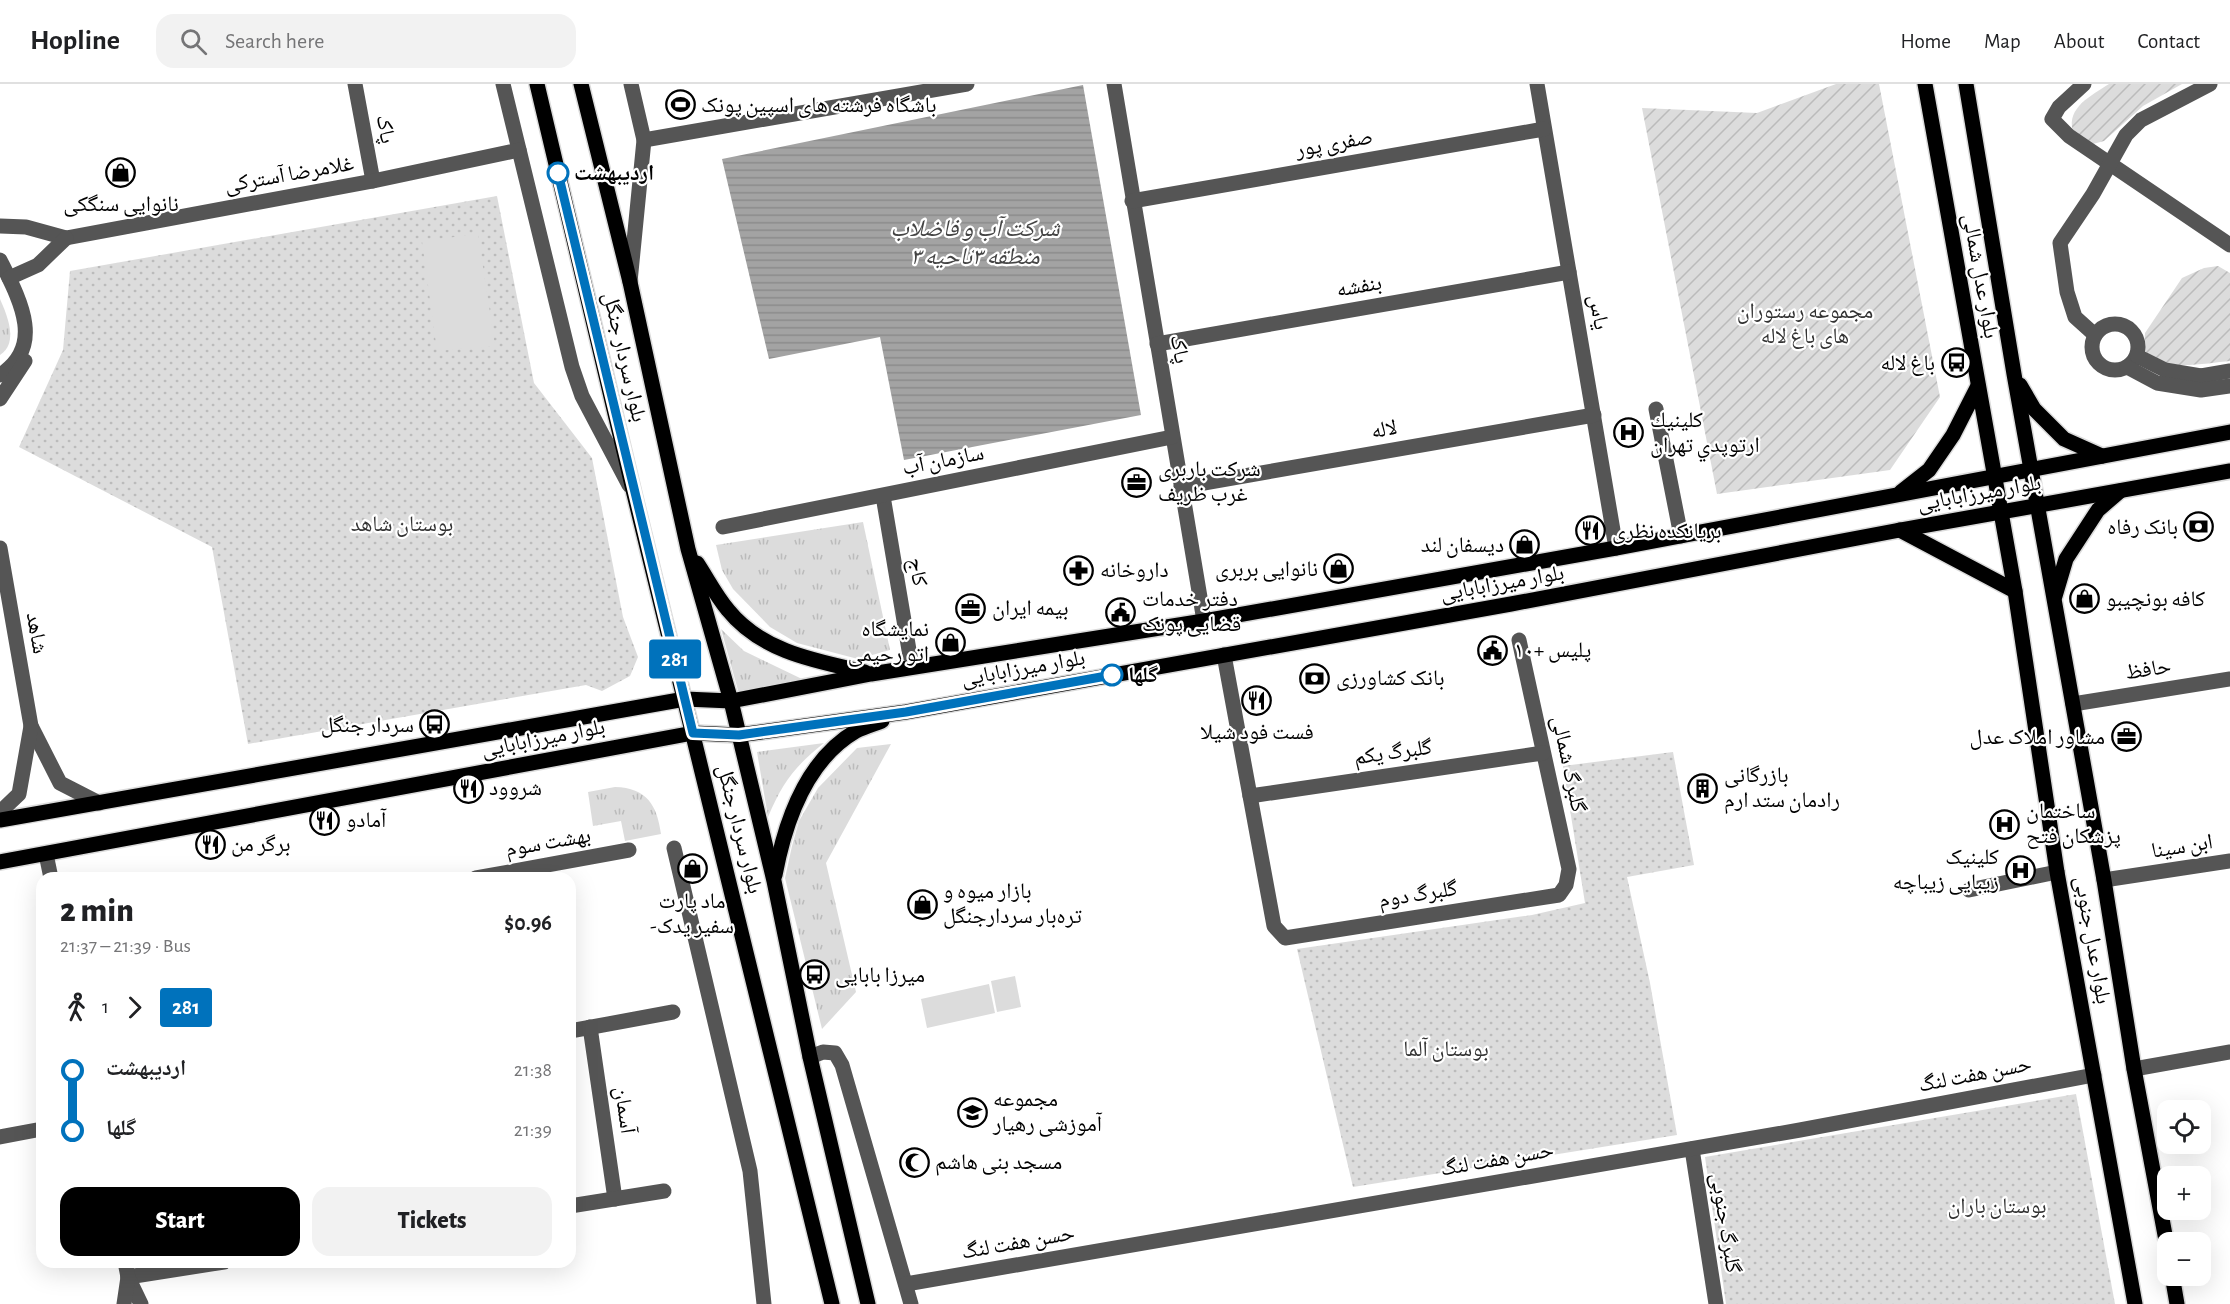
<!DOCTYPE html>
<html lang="en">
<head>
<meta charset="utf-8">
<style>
  :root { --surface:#fff; --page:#f2f2f2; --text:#202124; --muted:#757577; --line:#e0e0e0; --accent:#000 }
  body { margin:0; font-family:"Alegreya Sans","Noto Naskh Arabic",sans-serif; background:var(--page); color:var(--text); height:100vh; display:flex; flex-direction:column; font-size:22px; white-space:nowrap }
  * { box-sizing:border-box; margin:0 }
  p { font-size:20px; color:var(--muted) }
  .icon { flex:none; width:33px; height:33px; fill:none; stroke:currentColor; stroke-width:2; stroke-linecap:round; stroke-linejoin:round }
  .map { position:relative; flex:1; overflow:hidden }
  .panel { position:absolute; left:36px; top:788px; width:540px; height:396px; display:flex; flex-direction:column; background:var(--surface); border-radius:18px; box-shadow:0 6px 24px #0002 }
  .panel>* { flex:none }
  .badge { padding:0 12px; border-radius:4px; font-size:21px; line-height:39px }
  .fabs { position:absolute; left:2157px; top:1016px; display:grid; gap:12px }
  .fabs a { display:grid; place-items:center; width:54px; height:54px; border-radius:12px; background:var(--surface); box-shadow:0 6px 24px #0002; font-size:30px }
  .map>.badge { position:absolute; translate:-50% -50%; box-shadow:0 0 0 3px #fff }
  .legs { display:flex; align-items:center; gap:9px; height:66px; padding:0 24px; font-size:20px }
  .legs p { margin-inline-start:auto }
  .overview { display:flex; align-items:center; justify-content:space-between; height:102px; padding:0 24px }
  h1 { font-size:33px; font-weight:800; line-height:45px }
  .action { display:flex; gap:12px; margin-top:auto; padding:12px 24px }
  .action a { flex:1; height:69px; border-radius:18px; background:var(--accent); color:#fff; font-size:24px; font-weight:800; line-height:69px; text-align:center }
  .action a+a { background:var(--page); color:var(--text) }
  ul { padding:0 24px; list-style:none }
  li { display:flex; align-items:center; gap:21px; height:60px; font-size:22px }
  li i { display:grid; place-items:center; width:9px; height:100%; margin:0 8px; background:currentColor }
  li i::after { content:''; width:15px; height:15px; margin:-8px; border:4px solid; border-radius:50%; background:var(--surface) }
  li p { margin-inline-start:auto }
  li:first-child i { background:linear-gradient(#0000 50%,currentColor 0) }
  li:last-child i { background:linear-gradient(currentColor 50%,#0000 0) }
  header { display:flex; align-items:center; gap:36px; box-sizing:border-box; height:84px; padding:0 30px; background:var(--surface); border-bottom:2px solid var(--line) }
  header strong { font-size:28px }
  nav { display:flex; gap:33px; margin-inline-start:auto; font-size:21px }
  .search { width:420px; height:54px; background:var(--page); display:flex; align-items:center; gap:15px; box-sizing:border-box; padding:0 21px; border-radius:18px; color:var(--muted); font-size:22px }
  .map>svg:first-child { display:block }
</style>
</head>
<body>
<header>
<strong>Hopline</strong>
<div class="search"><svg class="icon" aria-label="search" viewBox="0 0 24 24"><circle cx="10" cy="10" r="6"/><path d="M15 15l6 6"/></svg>Search here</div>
<nav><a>Home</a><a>Map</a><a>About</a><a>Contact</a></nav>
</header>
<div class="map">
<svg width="2230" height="1220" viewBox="0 0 2230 1220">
  <defs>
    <pattern id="grass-tufts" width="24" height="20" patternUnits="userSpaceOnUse" patternTransform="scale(1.5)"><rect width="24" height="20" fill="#dcdcdc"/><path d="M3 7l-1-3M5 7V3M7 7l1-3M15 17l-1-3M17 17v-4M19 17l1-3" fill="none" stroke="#bbb"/></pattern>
    <pattern id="park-dots" width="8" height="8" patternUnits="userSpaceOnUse" patternTransform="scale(1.5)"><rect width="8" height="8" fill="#dcdcdc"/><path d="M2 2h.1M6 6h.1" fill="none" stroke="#bbb" stroke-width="1.8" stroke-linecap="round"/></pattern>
    <pattern id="garden-furrows" width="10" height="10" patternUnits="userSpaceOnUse" patternTransform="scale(1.5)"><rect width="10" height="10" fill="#dcdcdc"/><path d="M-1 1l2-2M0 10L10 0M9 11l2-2" fill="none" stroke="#bbb"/></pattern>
    <pattern id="water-rules" width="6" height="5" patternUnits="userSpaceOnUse" patternTransform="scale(1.5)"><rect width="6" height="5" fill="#a3a3a3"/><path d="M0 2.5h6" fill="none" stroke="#8b8b8b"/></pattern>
  </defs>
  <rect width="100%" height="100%" fill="#fff"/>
  <g fill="url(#grass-tufts)">
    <path d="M0,215C7,231 19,259 0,271Z"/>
    <path d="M863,438L890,566L858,575L797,559L770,543L733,505L722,486L716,461Z"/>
    <path d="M721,545L744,567L802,595L739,610Z"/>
    <path d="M824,659C794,683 783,698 768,733L757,668Z"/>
    <path d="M891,660L826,779L856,908L822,945L785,794L792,762L799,737L818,704L857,664Z"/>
    <path d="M615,703C647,704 657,721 661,750L625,757L621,737L593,742L588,708Z"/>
  </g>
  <g fill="url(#park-dots)">
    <path d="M497,112L534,299L592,374L623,533L638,573L630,592L602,607L586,601L248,660L212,463L19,363L63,266L70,187Z"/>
    <path d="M1673,668L1694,781L1627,793L1650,899L1677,1051L1353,1103L1297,865L1532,831L1585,819L1563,682Z"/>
    <path d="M2076,1010L2115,1220H1726L1705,1073Z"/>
  </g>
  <g fill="url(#garden-furrows)">
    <path d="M1836,0H1879L1940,313L1890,386L1717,410L1642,24L1757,29Z"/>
    <path d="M2109,0H2182L2143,22L2104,57L2093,60L2073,47C2066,24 2092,11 2109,0Z"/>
    <path d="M2218,182L2230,189V277C2209,279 2172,286 2152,275C2149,273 2146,268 2144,264L2145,249L2182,194L2204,184Z"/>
  </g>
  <g fill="#dcdcdc">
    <path d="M478,150L495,262L437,267L422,157Z"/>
    <path d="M1015,892L1021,923L997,928L991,897Z"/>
    <path d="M989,900L995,929L927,944L921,915Z"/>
  </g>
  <path fill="url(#water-rules)" d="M1083,1L1141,331L904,376L880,253L769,275L722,75Z"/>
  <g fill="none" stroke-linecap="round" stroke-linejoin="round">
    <defs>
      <g id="major">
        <path d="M537,0L634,410L832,1220"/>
        <path d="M581,0L630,198L688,465L731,617L774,797L810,973L868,1220"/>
        <path d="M1925,0L2015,507L2057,788L2135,1220"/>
        <path d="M1966,0L2014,290L2104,796L2134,985L2168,1167"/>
        <path d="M2020,301L2034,325L2064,355L2102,372"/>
        <path d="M1901,408L1929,386L1953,351L1978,302"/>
        <path d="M1900,446L2015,507"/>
        <path d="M697,479C707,494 716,512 728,526C762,568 816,577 865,588"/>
        <path d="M2055,512L2066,475L2098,426L2120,407"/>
        <path d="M0,736L685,615L731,617L871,590L1204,537L1616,464L2230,348"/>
        <path d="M0,778L693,649L739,651L906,628L1511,520L1900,446L2230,387"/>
        <path d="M775,791C785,738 806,676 856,647C864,643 874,640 882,637"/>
        <path d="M2172,1191L2177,1220"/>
      </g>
    </defs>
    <use href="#major" stroke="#dbdbdb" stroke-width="18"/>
    <g stroke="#555" stroke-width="15">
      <path d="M355,0L373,97"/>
      <path d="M503,0L572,283L582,312L629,401"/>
      <path d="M1114,0L1204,537"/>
      <path d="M1537,0L1616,464"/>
      <path d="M2084,0L2059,23L2052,35L2069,52L2230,161"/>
      <path d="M644,56L967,0"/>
      <path d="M1132,117L1544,45"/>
      <path d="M0,142L26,143L66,154L373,97L519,66"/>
      <path d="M0,176C19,214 46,262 0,291"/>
      <path d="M9,194L38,181L66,154"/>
      <path d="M630,198L644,56L631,0"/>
      <circle cx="2115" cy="263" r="23"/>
      <path d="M2095,251L2075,233L2067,208L2060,159L2093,110L2126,51L2141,36L2210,0"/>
      <path d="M1157,260L1569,188"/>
      <path d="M2137,272L2165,286L2201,292L2230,287"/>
      <path d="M2127,283L2157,299L2201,306L2230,302"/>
      <path d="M0,315L25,277"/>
      <path d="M1656,325L1681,452"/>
      <path d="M1181,403L1594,331"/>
      <path d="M883,412L910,572"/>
      <path d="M723,443L1172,353"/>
      <path d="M0,464L31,642L60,699L99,719"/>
      <path d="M1224,571L1274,842L1285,854L1559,811L1566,801L1569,785L1519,556"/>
      <path d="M2073,620L2230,595"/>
      <path d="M1250,712L1543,669"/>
      <path d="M0,728L19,710L31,642"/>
      <path d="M674,764L750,1087L764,1220"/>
      <path d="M46,770L51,794"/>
      <path d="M476,794L629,766"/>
      <path d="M2104,796L2230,777"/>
      <path d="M1969,806L2057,788"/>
      <path d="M590,943L615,1115"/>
      <path d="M570,947L673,928"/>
      <path d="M810,973L823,968L835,969L842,981L911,1220"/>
      <path d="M2134,985L2230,968"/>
      <path d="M0,1053L42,1045"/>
      <path d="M1692,1065L1716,1220"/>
      <path d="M570,1122L664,1107"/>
      <path d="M128,1193L224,1178"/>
      <path d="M128,1193L141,1220"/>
      <path d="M906,1200L1800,1046L2094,991"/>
      <path d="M124,1220L128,1193L125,1178"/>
    </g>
    <use href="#major" stroke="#000" stroke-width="15"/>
  </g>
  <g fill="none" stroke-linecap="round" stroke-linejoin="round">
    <defs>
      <path id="line-1" d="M558,89L693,649L739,651L906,628L1112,591"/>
    </defs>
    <use href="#line-1" stroke="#fff" stroke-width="14"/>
    <use href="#line-1" stroke="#0072bc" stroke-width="9"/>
  </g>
  <defs>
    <symbol id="stadium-ring" viewBox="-11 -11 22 22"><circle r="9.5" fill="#fff" stroke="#000" stroke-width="1.5"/><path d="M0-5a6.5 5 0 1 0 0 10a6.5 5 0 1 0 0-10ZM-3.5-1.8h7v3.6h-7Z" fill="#000"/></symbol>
    <symbol id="shop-ring" viewBox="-11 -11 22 22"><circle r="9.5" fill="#fff" stroke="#000" stroke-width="1.5"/><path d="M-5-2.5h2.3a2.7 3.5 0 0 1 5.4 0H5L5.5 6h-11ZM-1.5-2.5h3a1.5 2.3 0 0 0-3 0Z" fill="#000"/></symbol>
    <symbol id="bus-ring" viewBox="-11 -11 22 22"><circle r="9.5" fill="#fff" stroke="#000" stroke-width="1.5"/><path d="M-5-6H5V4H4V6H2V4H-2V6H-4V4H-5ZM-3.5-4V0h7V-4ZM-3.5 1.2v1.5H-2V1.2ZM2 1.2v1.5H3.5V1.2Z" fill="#000"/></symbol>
    <symbol id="hospital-ring" viewBox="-11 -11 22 22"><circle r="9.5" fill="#fff" stroke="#000" stroke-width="1.5"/><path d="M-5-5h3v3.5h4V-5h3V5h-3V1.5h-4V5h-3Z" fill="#000"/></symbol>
    <symbol id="office-ring" viewBox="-11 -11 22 22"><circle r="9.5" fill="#fff" stroke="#000" stroke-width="1.5"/><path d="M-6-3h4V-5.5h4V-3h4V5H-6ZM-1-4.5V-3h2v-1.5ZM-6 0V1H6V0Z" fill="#000"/></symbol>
    <symbol id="bank-ring" viewBox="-11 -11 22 22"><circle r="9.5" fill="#fff" stroke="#000" stroke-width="1.5"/><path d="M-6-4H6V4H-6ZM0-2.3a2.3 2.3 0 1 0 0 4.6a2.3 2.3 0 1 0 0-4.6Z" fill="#000"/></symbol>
    <symbol id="restaurant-ring" viewBox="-11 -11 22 22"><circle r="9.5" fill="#fff" stroke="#000" stroke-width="1.5"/><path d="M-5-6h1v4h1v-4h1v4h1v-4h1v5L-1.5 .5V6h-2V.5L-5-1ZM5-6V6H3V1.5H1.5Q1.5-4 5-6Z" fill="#000"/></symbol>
    <symbol id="pharmacy-ring" viewBox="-11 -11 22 22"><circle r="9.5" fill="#fff" stroke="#000" stroke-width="1.5"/><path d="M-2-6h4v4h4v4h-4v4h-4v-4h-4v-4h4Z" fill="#000"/></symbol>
    <symbol id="civic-ring" viewBox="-11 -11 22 22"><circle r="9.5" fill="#fff" stroke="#000" stroke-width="1.5"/><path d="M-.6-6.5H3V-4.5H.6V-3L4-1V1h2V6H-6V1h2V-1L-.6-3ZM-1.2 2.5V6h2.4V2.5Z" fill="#000"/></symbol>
    <symbol id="building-ring" viewBox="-11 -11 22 22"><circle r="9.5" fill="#fff" stroke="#000" stroke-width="1.5"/><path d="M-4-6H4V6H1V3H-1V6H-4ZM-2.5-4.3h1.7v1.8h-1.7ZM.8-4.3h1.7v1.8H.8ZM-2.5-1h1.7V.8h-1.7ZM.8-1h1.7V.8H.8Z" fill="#000"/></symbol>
    <symbol id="school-ring" viewBox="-11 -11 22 22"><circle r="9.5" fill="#fff" stroke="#000" stroke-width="1.5"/><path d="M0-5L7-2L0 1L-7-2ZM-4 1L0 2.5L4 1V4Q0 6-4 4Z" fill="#000"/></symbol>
    <symbol id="mosque-ring" viewBox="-11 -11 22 22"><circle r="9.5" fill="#fff" stroke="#000" stroke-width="1.5"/><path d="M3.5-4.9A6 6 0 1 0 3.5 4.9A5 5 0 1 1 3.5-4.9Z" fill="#000"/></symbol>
  </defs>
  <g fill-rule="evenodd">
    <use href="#stadium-ring" x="664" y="4" width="33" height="33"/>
    <use href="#shop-ring" x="104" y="72" width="33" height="33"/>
    <use href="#bus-ring" x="1940" y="262" width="33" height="33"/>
    <use href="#hospital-ring" x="1612" y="332" width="33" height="33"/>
    <use href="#office-ring" x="1120" y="382" width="33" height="33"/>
    <use href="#bank-ring" x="2182" y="426" width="33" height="33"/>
    <use href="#restaurant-ring" x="1574" y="430" width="33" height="33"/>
    <use href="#shop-ring" x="1508" y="444" width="33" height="33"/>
    <use href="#shop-ring" x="1322" y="468" width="33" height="33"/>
    <use href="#pharmacy-ring" x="1062" y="470" width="33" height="33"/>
    <use href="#shop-ring" x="2068" y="498" width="33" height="33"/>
    <use href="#office-ring" x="954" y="508" width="33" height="33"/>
    <use href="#civic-ring" x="1104" y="512" width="33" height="33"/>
    <use href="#shop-ring" x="934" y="542" width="33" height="33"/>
    <use href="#civic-ring" x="1476" y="550" width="33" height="33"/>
    <use href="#bank-ring" x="1298" y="578" width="33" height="33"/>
    <use href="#restaurant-ring" x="1240" y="600" width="33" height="33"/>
    <use href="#bus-ring" x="418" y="624" width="33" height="33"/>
    <use href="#office-ring" x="2110" y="636" width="33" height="33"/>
    <use href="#restaurant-ring" x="452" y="688" width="33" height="33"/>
    <use href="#building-ring" x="1686" y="688" width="33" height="33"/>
    <use href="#restaurant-ring" x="308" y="720" width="33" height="33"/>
    <use href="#hospital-ring" x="1988" y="724" width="33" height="33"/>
    <use href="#restaurant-ring" x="194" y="744" width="33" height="33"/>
    <use href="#shop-ring" x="676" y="768" width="33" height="33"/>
    <use href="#hospital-ring" x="2004" y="770" width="33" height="33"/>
    <use href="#shop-ring" x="906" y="804" width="33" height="33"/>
    <use href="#bus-ring" x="798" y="874" width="33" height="33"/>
    <use href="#school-ring" x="956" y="1012" width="33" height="33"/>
    <use href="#mosque-ring" x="898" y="1062" width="33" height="33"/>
  </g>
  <g fill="#fff" stroke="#0072bc" stroke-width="3">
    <circle cx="558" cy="89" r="10"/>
    <circle cx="1112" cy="591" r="10"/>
  </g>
  <g text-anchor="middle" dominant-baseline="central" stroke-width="4.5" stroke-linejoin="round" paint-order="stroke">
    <g font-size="22" fill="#000" stroke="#fff" text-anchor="start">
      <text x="701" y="21">باشگاه فرشته های اسپین پونک</text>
      <text x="121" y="120" text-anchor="middle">نانوایی سنگکی</text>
      <text x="1935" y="279" text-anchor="end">باغ لاله</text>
      <text x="1650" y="336">كلينيك<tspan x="1650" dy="25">ارتوپدي تهران</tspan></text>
      <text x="1158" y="385">شرکت باربری<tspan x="1158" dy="25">غرب ظریف</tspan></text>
      <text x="2178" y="443" text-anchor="end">بانک رفاه</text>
      <text x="1612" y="447">بریانکده نظری</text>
      <text x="1504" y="461" text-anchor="end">دیسفان لند</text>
      <text x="1318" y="485" text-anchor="end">نانوایی بربری</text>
      <text x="1100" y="486">داروخانه</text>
      <text x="1142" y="515">دفتر خدمات<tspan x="1142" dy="25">قضایی پونک</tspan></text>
      <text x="2106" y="515">کافه بونچیبو</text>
      <text x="992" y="524">بیمه ایران</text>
      <text x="929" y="545" text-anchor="end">نمایشگاه<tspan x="929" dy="25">اتو رحیمی</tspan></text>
      <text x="1514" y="566">پلیس +۱۰</text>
      <text x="1336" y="594">بانک کشاورزی</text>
      <text x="414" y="641" text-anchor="end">سردار جنگل</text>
      <text x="1257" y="648" text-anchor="middle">فست فود شیلا</text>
      <text x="2105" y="653" text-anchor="end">مشاور املاک عدل</text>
      <text x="1724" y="691">بازرگانی<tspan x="1724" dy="25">رادمان ستد ارم</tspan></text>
      <text x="489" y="704">شروود</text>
      <text x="2026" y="727">ساختمان<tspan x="2026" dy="25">پزشکان فتح</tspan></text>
      <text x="346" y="736">آمادو</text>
      <text x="231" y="760">برگر من</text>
      <text x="1999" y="773" text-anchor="end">کلینیک<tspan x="1999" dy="25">زیبایی زیباچه</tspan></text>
      <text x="943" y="807">بازار میوه و<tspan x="943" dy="25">تره‌بار سردارجنگل</tspan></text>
      <text x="692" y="817" text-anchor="middle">ماد پارت<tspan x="692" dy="25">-سفیر یدک</tspan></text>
      <text x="835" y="891">میرزا بابایی</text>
      <text x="993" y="1015">مجموعه<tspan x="993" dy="25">آموزشی رهیار</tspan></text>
      <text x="935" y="1078">مسجد بنی هاشم</text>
    </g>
    <g font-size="22" fill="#000" stroke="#fff">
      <text transform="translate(386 45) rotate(80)">پاک</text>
      <text transform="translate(1334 59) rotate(-10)">صفری پور</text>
      <text transform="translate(289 90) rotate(-10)">غلامرضا آسترکی</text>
      <text transform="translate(1981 192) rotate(80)">بلوار عدل شمالی</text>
      <text transform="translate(1359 202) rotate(-10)">بنفشه</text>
      <text transform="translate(1599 228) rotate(80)">یاس</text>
      <text transform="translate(1180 265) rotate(80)">پاک</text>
      <text transform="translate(625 273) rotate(77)">بلوار سردار جنگل</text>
      <text transform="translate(1384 345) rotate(-10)">لاله</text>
      <text transform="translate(943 376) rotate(-11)">سازمان آب</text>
      <text transform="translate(1979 409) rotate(-10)">بلوار میرزابابایی</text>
      <text transform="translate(918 488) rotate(80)">کاج</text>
      <text transform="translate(1502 499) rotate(-10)">بلوار میرزابابایی</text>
      <text transform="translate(37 549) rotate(80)">شاهد</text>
      <text transform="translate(1023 584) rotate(-10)">بلوار میرزابابایی</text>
      <text transform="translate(2148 585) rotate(-9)">حافظ</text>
      <text transform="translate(543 654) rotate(-11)">بلوار میرزابابایی</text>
      <text transform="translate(1393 668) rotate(-8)">گلبرگ یکم</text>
      <text transform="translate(1569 680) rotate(78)">گلبرگ شمالی</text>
      <text transform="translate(740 745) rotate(76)">بلوار سردار جنگل</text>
      <text transform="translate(548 758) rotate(-10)">بهشت سوم</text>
      <text transform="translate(2182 762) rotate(-9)">ابن سینا</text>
      <text transform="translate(1418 810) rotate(-9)">گلبرگ دوم</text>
      <text transform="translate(2093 856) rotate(80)">بلوار عدل جنوبی</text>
      <text transform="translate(1975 990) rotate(-11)">حسن هفت لنگ</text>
      <text transform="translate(625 1026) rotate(82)">آسمان</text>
      <text transform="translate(1497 1075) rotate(-10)">حسن هفت لنگ</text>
      <text transform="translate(1726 1139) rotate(81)">گلبرگ جنوبی</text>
      <text transform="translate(1018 1158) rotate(-10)">حسن هفت لنگ</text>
    </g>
    <g font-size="22" font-weight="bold" fill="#000" stroke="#fff" text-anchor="start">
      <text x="574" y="89">اردیبهشت</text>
      <text x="1128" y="591">گلها</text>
    </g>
    <g font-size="22" fill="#333" stroke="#fff">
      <text x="1805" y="227">مجموعه رستوران<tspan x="1805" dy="25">های باغ لاله</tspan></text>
      <text x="402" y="440">بوستان شاهد</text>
      <text x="1446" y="965">بوستان آلما</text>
      <text x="1997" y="1122">بوستان باران</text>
    </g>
    <g font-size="24" font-style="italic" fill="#444" stroke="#fff">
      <text x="975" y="145">شرکت آب و فاضلاب<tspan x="975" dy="28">منطقه ۳ناحیه ۳</tspan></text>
    </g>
  </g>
</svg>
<div class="fabs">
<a><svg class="icon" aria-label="locate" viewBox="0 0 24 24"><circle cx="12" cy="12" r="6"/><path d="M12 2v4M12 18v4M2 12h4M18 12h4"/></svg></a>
<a>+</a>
<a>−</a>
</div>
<b class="badge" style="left:675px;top:575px;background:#0072bc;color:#fff">281</b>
<section class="panel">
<div class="overview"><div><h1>2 min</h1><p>21:37 – 21:39 · Bus</p></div><b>$0.96</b></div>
<div class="legs"><svg class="icon" aria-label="walk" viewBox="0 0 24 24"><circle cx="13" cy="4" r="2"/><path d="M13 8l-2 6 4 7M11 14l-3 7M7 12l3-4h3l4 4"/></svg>1<svg class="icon" aria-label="forward" viewBox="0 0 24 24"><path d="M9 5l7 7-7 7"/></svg><b class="badge" style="background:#0072bc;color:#fff">281</b></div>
<ul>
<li><i style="color:#0072bc"></i><b>اردیبهشت</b><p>21:38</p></li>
<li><i style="color:#0072bc"></i><b>گلها</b><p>21:39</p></li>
</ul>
<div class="action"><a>Start</a><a>Tickets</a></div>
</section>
</div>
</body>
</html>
